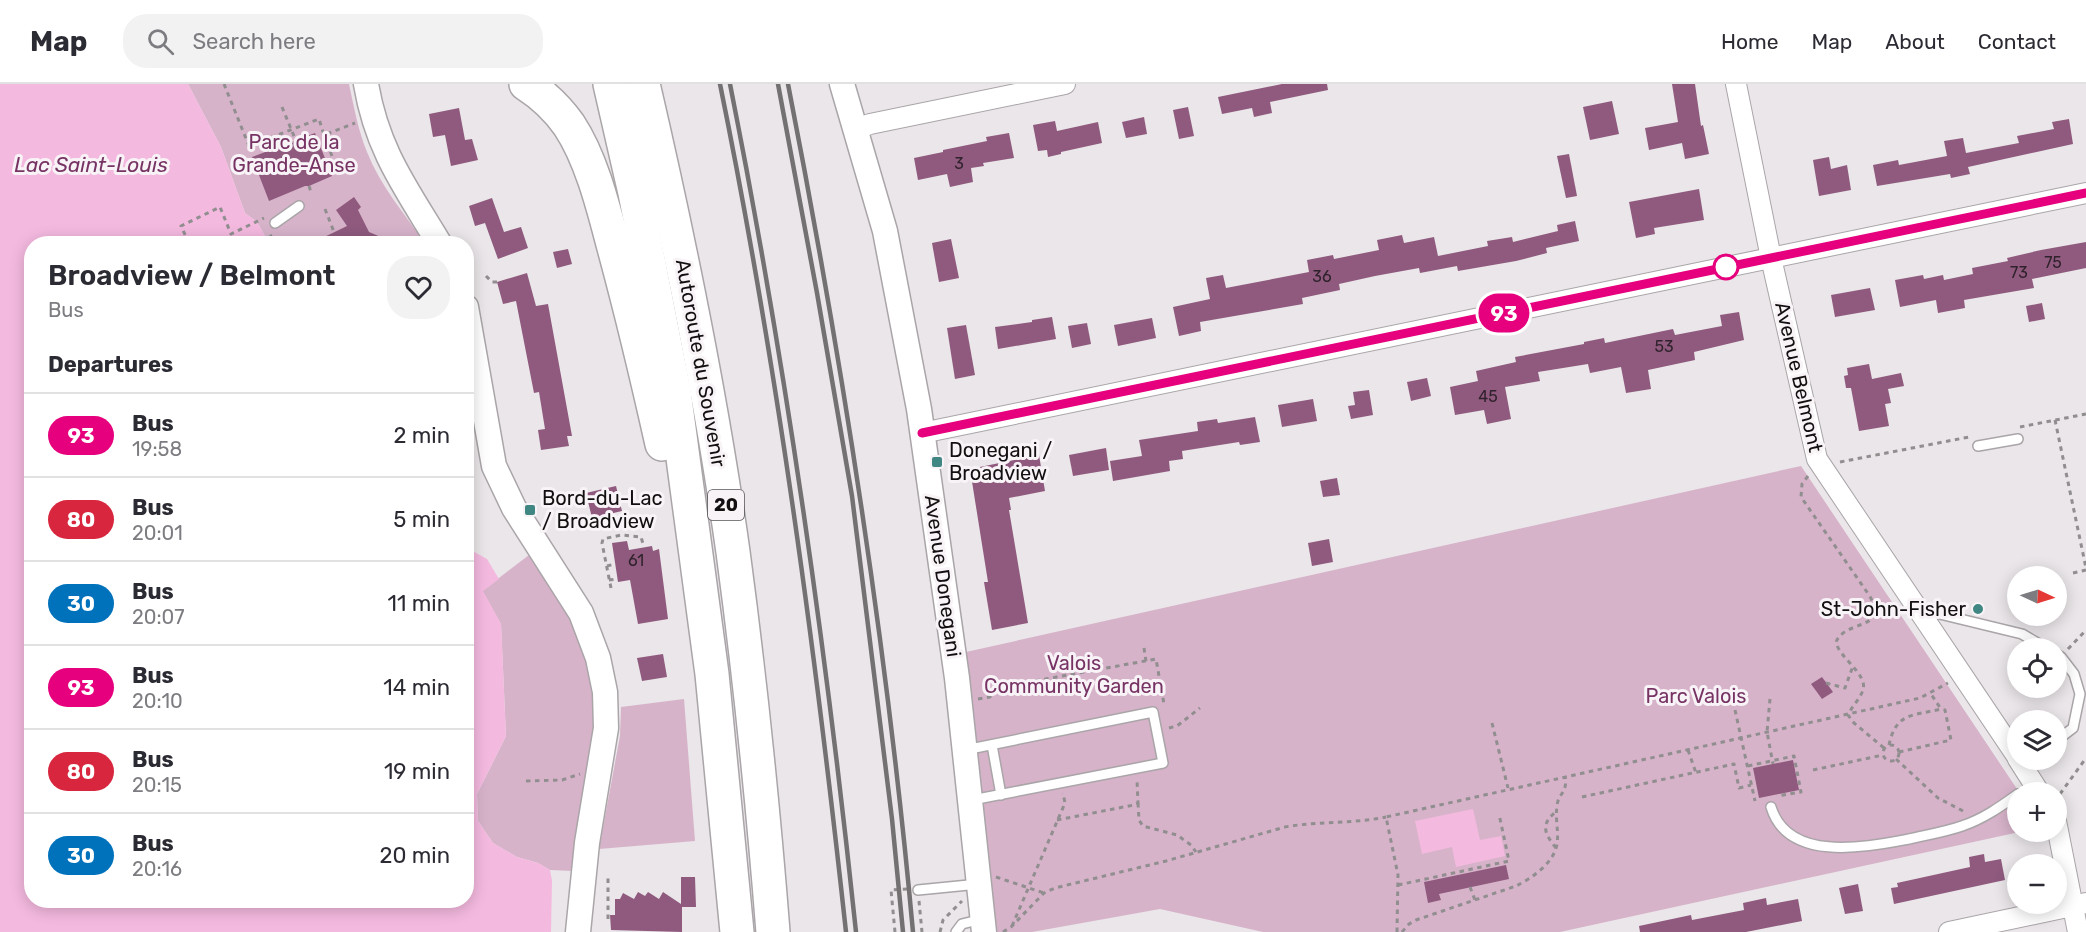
<!DOCTYPE html>
<html lang="en">
<head>
<meta charset="utf-8">
<style>
  :root { --surface:#fff; --page:#f2f2f3; --text:#2b2b33; --muted:#7c7c81; --line:#e1e1e2 }
  body { margin:0; font-family:Rubik,sans-serif; background:var(--page); color:var(--text); height:100vh; display:flex; flex-direction:column; font-size:22px; white-space:nowrap }
  * { box-sizing:border-box; margin:0 }
  p { font-size:20px; color:var(--muted) }
  .icon { flex:none; width:33px; height:33px; fill:none; stroke:currentColor; stroke-width:2; stroke-linecap:round; stroke-linejoin:round }
  .map { position:relative; flex:1; overflow:hidden }
  .panel { position:absolute; left:24px; top:152px; width:450px; height:672px; display:flex; flex-direction:column; background:var(--surface); border-radius:24px; box-shadow:0 3px 15px #0003 }
  .panel>* { flex:none }
  .badge { padding:0 12px; border-radius:20px; font-size:21px; line-height:39px }
  .needle { width:39px; rotate:94deg }
  .controls { position:absolute; left:2007px; top:482px; display:grid; gap:12px }
  .controls a { display:grid; place-items:center; width:60px; height:60px; border-radius:50%; background:var(--surface); box-shadow:0 3px 15px #0003; font-size:30px }
  .map>.badge { position:absolute; translate:-50% -50%; box-shadow:0 0 0 3px #fff }
  h2 { padding:0 24px; font-size:22px; line-height:54px }
  .round { display:grid; place-items:center; flex:none; width:63px; height:63px; border-radius:24px; background:var(--page) }
  .head { display:flex; align-items:center; justify-content:space-between; height:102px; padding:0 24px }
  h1 { font-size:28px; font-weight:600; line-height:45px }
  ul { padding:0; list-style:none }
  li { display:flex; align-items:center; gap:18px; height:84px; padding:0 24px; border-top:2px solid var(--line) }
  li div { flex:1 }
  li b { display:block; font-size:22px }
  li em { font-style:normal }
  li .badge { min-width:66px; font-weight:700; text-align:center }
  header { display:flex; align-items:center; gap:36px; box-sizing:border-box; height:84px; padding:0 30px; background:var(--surface); border-bottom:2px solid var(--line) }
  header strong { font-size:28px }
  nav { display:flex; gap:33px; margin-inline-start:auto; font-size:21px }
  .search { width:420px; height:54px; background:var(--page); display:flex; align-items:center; gap:15px; box-sizing:border-box; padding:0 21px; border-radius:24px; color:var(--muted); font-size:22px }
  .map>svg:first-child { display:block }
</style>
</head>
<body>
<header>
<strong>Map</strong>
<div class="search"><svg class="icon" aria-label="search" viewBox="0 0 24 24"><circle cx="10" cy="10" r="6"/><path d="M15 15l6 6"/></svg>Search here</div>
<nav><a>Home</a><a>Map</a><a>About</a><a>Contact</a></nav>
</header>
<div class="map">
<svg width="2086" height="848" viewBox="0 0 2086 848">
  <rect width="100%" height="100%" fill="#eae6e9"/>
  <g fill="#d7b3ca">
    <path d="M188,0H349C354,23 358,46 367,68C380,101 405,131 425,159H269L257,138L245,129L221,63Z"/>
    <path d="M1801,382L2019,708L2018,747H2024L1560,848H1263L1160,825L1032,848H996L966,568Z"/>
    <path d="M529,471L565,520L590,585L597,628L573,787L550,786L538,779L517,773L493,759L478,737L477,710L506,652L501,540L482,507Z"/>
    <path d="M684,615L695,757L599,765L620,652L621,623Z"/>
  </g>
  <g fill="#f4b9df">
    <path d="M0,0H188L221,63L245,129L257,138L269,159H32V816H466L467,464L487,475L499,495L483,507L501,540L506,652L477,710L478,737L493,759L517,773L538,779L550,786L552,797L551,848H0Z"/>
    <path d="M1473,725L1480,756L1501,752L1505,772L1456,783L1452,763L1422,770L1415,737Z"/>
  </g>
  <g fill="#8f5a7e">
    <path d="M1282,0H1327L1328,6L1270,18L1272,29L1254,33L1252,24L1222,30L1218,13Z"/>
    <path d="M1672,0H1695L1701,42L1703,41L1709,70L1685,75L1682,59L1649,66L1645,44L1678,38Z"/>
    <path d="M1612,17L1619,50L1590,56L1583,23Z"/>
    <path d="M1188,23L1194,52L1179,55L1173,26Z"/>
    <path d="M459,24L465,56L472,55L478,76L451,82L445,51L433,53L429,30Z"/>
    <path d="M1144,33L1147,50L1126,54L1122,38Z"/>
    <path d="M2069,35L2073,60L1968,83L1970,90L1951,94L1950,90L1877,102L1873,81L1898,76L1899,81L1947,72L1944,57L1963,54L1966,69L2019,59L2017,52L2054,45L2052,38Z"/>
    <path d="M1055,37L1057,47L1098,38L1102,59L1061,68V70L1048,73L1047,66L1038,67L1033,41Z"/>
    <path d="M315,49L332,92L309,102H305L269,117L252,73Z"/>
    <path d="M1009,49L1014,74L983,79L984,82L971,84L973,98L950,103L947,90L918,96L914,74L943,68V66L987,57L986,53Z"/>
    <path d="M1569,70L1577,112L1566,114L1557,72Z"/>
    <path d="M1829,73L1831,85L1847,81L1851,106L1819,112L1813,76Z"/>
    <path d="M1699,105L1704,136L1654,144L1655,150L1636,154L1629,118Z"/>
    <path d="M354,113L361,123L358,126L369,148L395,159H312L347,142L336,126Z"/>
    <path d="M492,114L504,148L521,143L528,164L498,175L485,139L475,142L469,122Z"/>
    <path d="M1575,137L1579,157L1546,164L1547,169L1516,177L1458,187L1457,182L1420,189L1419,184L1375,192L1339,200L1340,206L1302,214L1303,220L1200,238L1201,247L1179,252L1173,223L1210,215L1206,194L1223,191L1226,204L1309,188L1307,176L1333,171L1334,175L1379,166L1377,156L1402,151L1404,159L1434,153L1438,172L1488,162L1487,157L1512,153L1513,158L1558,147L1557,141Z"/>
    <path d="M951,155L959,194L939,198L932,159Z"/>
    <path d="M2086,158V184L2032,195L2034,204L1964,216L1965,224L1938,229L1936,216L1900,223L1895,196L1923,191L1924,195L1943,191L1944,196L1973,190L1972,184L2008,177L2007,174L2041,166Z"/>
    <path d="M568,165L572,180L557,184L553,168Z"/>
    <path d="M527,189L536,222L548,220L572,352H567L569,362L541,366L538,346L545,345L539,308L534,309L516,217L503,220L497,198Z"/>
    <path d="M1870,204L1875,226L1835,233L1831,211Z"/>
    <path d="M2042,219L2045,235L2029,238L2026,222Z"/>
    <path d="M1739,228L1744,256L1694,268L1695,276L1648,286L1651,305L1626,309L1621,283L1590,289L1588,280L1538,288L1540,297L1505,303L1511,335L1487,340L1484,326L1455,331L1450,303L1478,297L1476,287L1516,278L1515,273L1584,260V258L1604,254L1605,259L1673,245L1675,251L1722,242L1720,231Z"/>
    <path d="M1052,233L1056,255L998,265L995,243L1032,238V236Z"/>
    <path d="M1152,234L1156,254L1118,262L1114,241Z"/>
    <path d="M1087,239L1091,260L1072,264L1068,242Z"/>
    <path d="M966,241L975,291L955,295L947,244Z"/>
    <path d="M1869,280L1872,295L1901,289L1904,302L1888,305L1891,319L1885,320L1889,342L1859,347L1851,304H1846L1844,292L1848,291L1847,284Z"/>
    <path d="M1427,294L1431,312L1411,317L1407,298Z"/>
    <path d="M1369,306L1373,331L1351,335L1348,322L1355,321L1353,308Z"/>
    <path d="M1313,315L1317,337L1282,343L1278,321Z"/>
    <path d="M1255,333L1260,358L1240,361L1239,358L1182,367L1183,375L1169,377L1170,387L1113,397L1110,377L1142,372L1139,356L1198,347L1197,338L1217,335L1218,339Z"/>
    <path d="M1106,364L1109,386L1073,392L1069,371Z"/>
    <path d="M1039,371L1045,407L1009,414L1011,426H1009L1028,539L992,546L984,498H988L970,385Z"/>
    <path d="M1337,394L1340,411L1323,413L1320,397Z"/>
    <path d="M616,402L622,427L592,434L586,409Z"/>
    <path d="M1329,455L1333,478L1312,482L1308,459Z"/>
    <path d="M627,457L629,466L652,462L653,467L659,465L668,535L638,540L630,496L618,498L612,459Z"/>
    <path d="M663,570L667,593L642,597L637,574Z"/>
    <path d="M1822,593L1833,608L1822,615L1811,600Z"/>
    <path d="M1793,676L1799,706L1759,714L1753,684Z"/>
    <path d="M1984,770L1985,778L2001,775L2005,796L1894,820L1891,804L1898,803L1897,799L1970,783L1969,773Z"/>
    <path d="M1506,781L1509,795L1439,810L1441,816L1428,819L1424,798Z"/>
    <path d="M681,793H695L696,823H682V848L611,846L610,831H615V815H620L623,809L634,815L638,808L645,812L648,808L659,815L663,808L681,820Z"/>
    <path d="M1858,800L1863,827L1845,830L1839,804Z"/>
    <path d="M1766,814L1767,821L1798,815L1802,837L1746,848H1640L1639,842L1691,831L1692,836L1744,826L1743,819Z"/>
  </g>
  <g fill="none" stroke-linecap="round" stroke-linejoin="round">
    <defs>
      <g id="service">
        <path d="M275,139L299,122"/>
        <path d="M1978,362L2018,355"/>
        <path d="M1919,525L2022,550L2046,564"/>
        <path d="M2056,570L2061,573L2074,590L2080,610L2073,644L2056,657"/>
        <path d="M992,661L1001,711"/>
        <path d="M965,666L1153,628L1163,679L972,716"/>
        <path d="M1771,723C1788,779 1866,763 1909,755C1926,751 1945,748 1962,742C1983,735 2000,723 2018,710"/>
        <path d="M918,806L979,800"/>
        <path d="M956,848L962,840L982,835"/>
      </g>
      <g id="minor">
        <path d="M1736,0L1771,174L1817,375L2018,674"/>
        <path d="M856,45L870,40L1065,0"/>
        <path d="M922,349L2086,109"/>
        <path d="M2018,675L2039,708"/>
        <path d="M2056,737L2078,848"/>
        <path d="M1949,848L2086,819"/>
      </g>
      <g id="tertiary">
        <path d="M366,0C377,66 406,104 439,159"/>
        <path d="M842,0L885,147L919,325L957,594L984,848"/>
        <path d="M466,223L494,382L514,424L581,529L598,574L605,608L606,644L587,759L578,848"/>
      </g>
      <g id="motorway">
        <path d="M526,0C543,11 557,24 569,41C591,74 603,122 613,160C631,226 647,293 662,360"/>
        <path d="M610,0L635,109L674,307L712,590L737,848"/>
        <path d="M643,0C679,155 711,311 733,468C750,594 763,721 773,848"/>
      </g>
    </defs>
    <use href="#service" stroke="#aaa5a8" stroke-width="12"/>
    <use href="#minor" stroke="#aaa5a8" stroke-width="22"/>
    <use href="#tertiary" stroke="#aaa5a8" stroke-width="27"/>
    <use href="#motorway" stroke="#aaa5a8" stroke-width="36"/>
    <g stroke="#918e90" stroke-width="3" stroke-dasharray="4.5 4.5" stroke-linecap="butt">
      <path d="M224,0L249,62L319,35L324,51L355,39"/>
      <path d="M282,23L296,57"/>
      <path d="M324,51L338,88"/>
      <path d="M309,102L311,108"/>
      <path d="M325,125L334,148"/>
      <path d="M189,159L181,142L220,123L231,150L264,134"/>
      <path d="M261,159L274,150"/>
      <path d="M486,192L492,198H497"/>
      <path d="M2055,336L2086,484"/>
      <path d="M2020,343L2086,330"/>
      <path d="M1840,378L1969,353"/>
      <path d="M1808,392L1802,400L1801,413L1869,511C1891,547 1845,535 1836,558C1839,574 1868,590 1863,606C1860,615 1852,622 1848,631L1854,639L1884,664"/>
      <path d="M607,482L615,480"/>
      <path d="M2073,489L2086,486"/>
      <path d="M609,496L618,495"/>
      <path d="M611,504L602,459L603,455L621,451L641,453L644,463"/>
      <path d="M1144,564L1146,577"/>
      <path d="M2068,565L2086,546"/>
      <path d="M1826,599L1845,604L1853,582"/>
      <path d="M978,615L990,613L996,604L1156,575L1164,620L1163,621"/>
      <path d="M1770,615L1767,648L1773,680"/>
      <path d="M1735,626L1755,717"/>
      <path d="M1492,639L1508,704"/>
      <path d="M1169,644L1177,642L1200,624"/>
      <circle cx="1891" cy="669" r="8"/>
      <path d="M1889,661C1896,628 1913,632 1941,625L1931,610"/>
      <path d="M1688,666L1696,689"/>
      <path d="M1899,668L1951,656L1945,626L1941,625"/>
      <path d="M1896,675L1938,714L1965,728"/>
      <path d="M1748,682L1794,672L1801,708L1777,712"/>
      <path d="M1813,686L1883,671"/>
      <path d="M526,697L562,696L580,690"/>
      <path d="M2060,710L2086,674"/>
      <path d="M1582,713L1734,680L1739,704L1751,701"/>
      <path d="M1138,719L1139,736L1143,742L1177,751L1191,761L1196,768"/>
      <path d="M1057,736L1134,721L1138,719L1137,696"/>
      <path d="M1556,764C1544,749 1540,740 1557,727"/>
      <path d="M996,793L1044,809"/>
      <path d="M1398,801L1509,777L1499,730"/>
      <path d="M1470,803L1475,816"/>
      <path d="M919,817L922,848"/>
      <path d="M608,835V792"/>
      <path d="M1012,842L1065,719L1063,709"/>
      <path d="M895,848L891,806L908,805"/>
      <path d="M940,848L943,836L962,817"/>
      <path d="M1003,848L1011,843L1044,809L1055,804L1166,777L1285,743C1318,737 1352,740 1386,733"/>
      <path d="M1397,848L1398,791L1386,733L1920,614L1948,599"/>
      <path d="M1402,848L1409,840L1416,836L1516,802C1532,794 1554,779 1557,760C1559,748 1555,735 1557,722C1558,709 1568,709 1565,693"/>
    </g>
    <use href="#service" stroke="#fff" stroke-width="9"/>
    <use href="#minor" stroke="#fff" stroke-width="20"/>
    <use href="#tertiary" stroke="#fff" stroke-width="24"/>
    <use href="#motorway" stroke="#fff" stroke-width="33"/>
    <g stroke="#747173" stroke-width="4.5">
      <path d="M720,0C777,280 815,564 846,848"/>
      <path d="M730,0C786,281 826,563 856,848"/>
      <path d="M778,0L817,209L852,412L892,735L903,848"/>
      <path d="M788,0C843,281 887,563 913,848"/>
    </g>
  </g>
  <g fill="none" stroke-linecap="round" stroke-linejoin="round">
    <defs>
      <path id="line" d="M922,349L2086,109"/>
    </defs>
    <use href="#line" stroke="#fff" stroke-width="14"/>
    <use href="#line" stroke="#e6007e" stroke-width="9"/>
  </g>
  <circle fill="#fff" stroke="#e6007e" stroke-width="3" cx="1726" cy="183" r="12"/>
  <g fill="#408783" stroke="#f8f3f6" stroke-width="2">
    <rect x="931" y="372" width="12" height="12" rx="3"/>
    <rect x="524" y="420" width="12" height="12" rx="3"/>
    <circle cx="1978" cy="525" r="6"/>
  </g>
  <g text-anchor="middle" dominant-baseline="central" stroke-width="6" stroke-linejoin="round" paint-order="stroke">
    <g font-size="16" fill="#30222c">
      <text x="959" y="79">3</text>
      <text x="2053" y="178">75</text>
      <text x="2019" y="188">73</text>
      <text x="1322" y="192">36</text>
      <text x="1664" y="262">53</text>
      <text x="1488" y="312">45</text>
      <text x="636" y="476">61</text>
    </g>
    <rect fill="#f8f3f6" stroke="#565355" stroke-width="1.5" x="708" y="406" width="36" height="30" rx="4.5"/>
    <g font-size="18" font-weight="bold" fill="#110f10">
      <text x="726" y="421">20</text>
    </g>
    <g font-size="20" fill="#773364" stroke="#f8f3f6">
      <text x="294" y="58">Parc de la<tspan x="294" dy="23">Grande-Anse</tspan></text>
      <text x="1074" y="579">Valois<tspan x="1074" dy="23">Community Garden</tspan></text>
      <text x="1696" y="612">Parc Valois</text>
    </g>
    <g font-size="20" fill="#110f10" stroke="#f8f3f6">
      <text transform="translate(701 279) rotate(80)">Autoroute du Souvenir</text>
      <text transform="translate(1799 293) rotate(77)">Avenue Belmont</text>
      <text transform="translate(943 492) rotate(82)">Avenue Donegani</text>
    </g>
    <g font-size="20" fill="#110f10" stroke="#f8f3f6" text-anchor="start">
      <text x="949" y="366">Donegani /<tspan x="949" dy="23">Broadview</tspan></text>
      <text x="542" y="414">Bord-du-Lac<tspan x="542" dy="23">/ Broadview</tspan></text>
      <text x="1966" y="525" text-anchor="end">St-John-Fisher</text>
    </g>
    <g font-size="21" font-style="italic" fill="#773363" stroke="#f8f3f6">
      <text x="91" y="80">Lac Saint-Louis</text>
    </g>
  </g>
</svg>
<div class="controls">
<a><svg class="needle" viewBox="-14 -14 28 28"><path d="M0-13l5 13h-10z" fill="#e53935"/><path d="M0 13l5-13h-10z" fill="#7c7c81"/></svg></a>
<a><svg class="icon" aria-label="locate" viewBox="0 0 24 24"><circle cx="12" cy="12" r="6"/><path d="M12 2v4M12 18v4M2 12h4M18 12h4"/></svg></a>
<a><svg class="icon" aria-label="layers" viewBox="0 0 24 24"><path d="M12 4l9 5-9 5-9-5zM3 14l9 5 9-5"/></svg></a>
<a>+</a>
<a>−</a>
</div>
<b class="badge" style="left:1504px;top:229px;background:#e6007e;color:#fff">93</b>
<section class="panel">
<div class="head"><div><h1>Broadview / Belmont</h1><p>Bus</p></div><a class="round"><svg class="icon" aria-label="heart" viewBox="0 0 24 24"><path d="M12 20l-8-8c-3-5 5-10 8-4 3-6 11-1 8 4z"/></svg></a></div>
<h2>Departures</h2>
<ul>
<li><span class="badge" style="background:#e6007e;color:#fff">93</span><div><b>Bus</b><p>19:58</p></div><em>2 min</em></li>
<li><span class="badge" style="background:#d7263d;color:#fff">80</span><div><b>Bus</b><p>20:01</p></div><em>5 min</em></li>
<li><span class="badge" style="background:#0072bc;color:#fff">30</span><div><b>Bus</b><p>20:07</p></div><em>11 min</em></li>
<li><span class="badge" style="background:#e6007e;color:#fff">93</span><div><b>Bus</b><p>20:10</p></div><em>14 min</em></li>
<li><span class="badge" style="background:#d7263d;color:#fff">80</span><div><b>Bus</b><p>20:15</p></div><em>19 min</em></li>
<li><span class="badge" style="background:#0072bc;color:#fff">30</span><div><b>Bus</b><p>20:16</p></div><em>20 min</em></li>
</ul>
</section>
</div>
</body>
</html>
